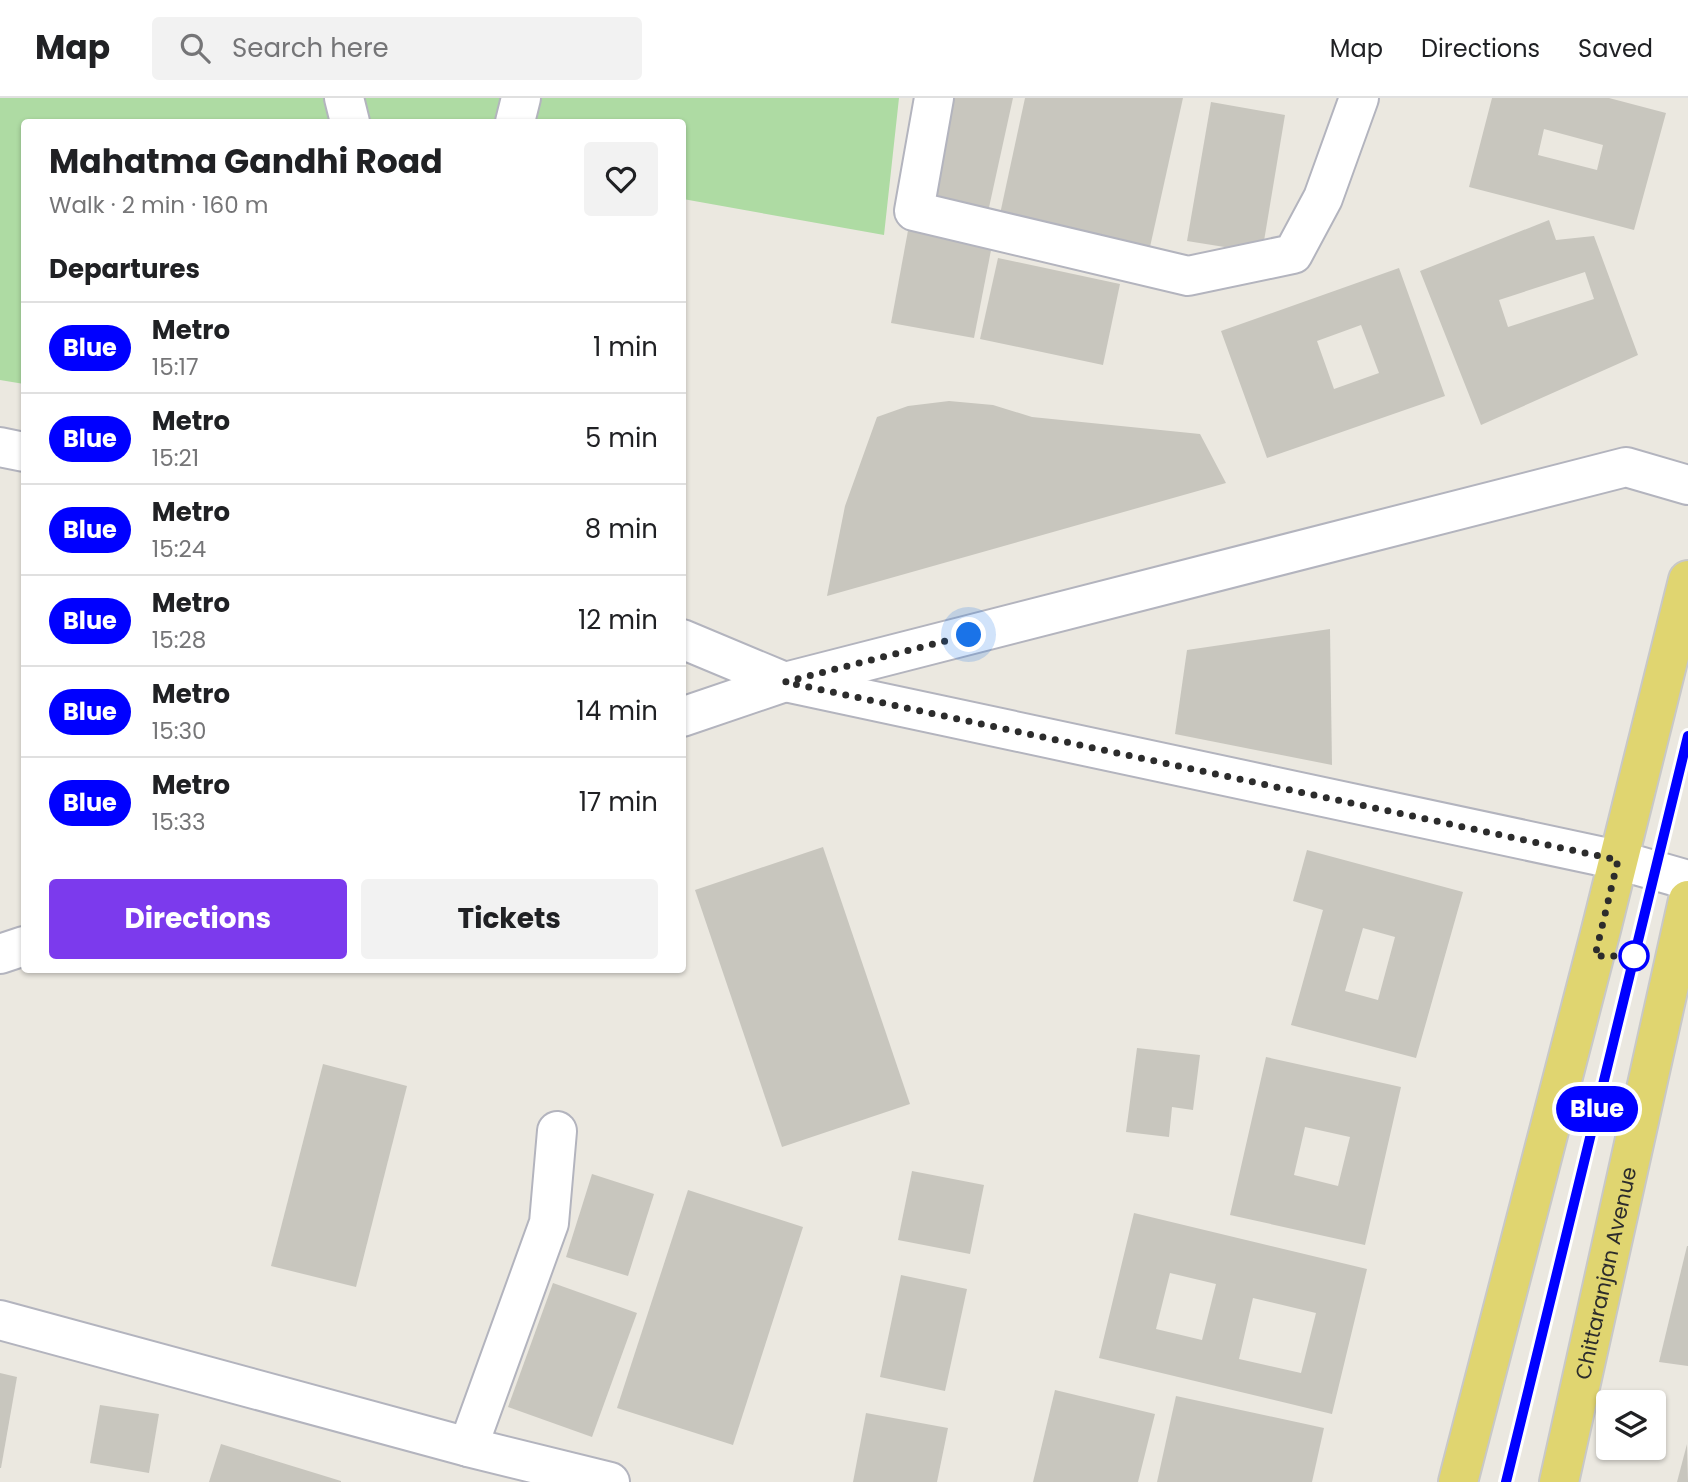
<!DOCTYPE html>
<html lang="en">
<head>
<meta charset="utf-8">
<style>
  :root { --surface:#fff; --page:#f2f2f2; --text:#202124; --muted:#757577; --line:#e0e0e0; --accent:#7c3aed }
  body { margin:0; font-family:Poppins,sans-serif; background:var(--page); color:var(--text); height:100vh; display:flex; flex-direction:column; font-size:26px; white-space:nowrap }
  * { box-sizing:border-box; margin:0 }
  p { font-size:23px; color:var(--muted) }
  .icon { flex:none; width:38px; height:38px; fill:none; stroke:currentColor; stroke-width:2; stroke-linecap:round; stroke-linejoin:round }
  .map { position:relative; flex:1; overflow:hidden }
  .details { position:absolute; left:21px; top:21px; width:665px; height:854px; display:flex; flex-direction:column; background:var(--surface); border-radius:7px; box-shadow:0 2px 5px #0004 }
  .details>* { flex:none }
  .badge { padding:0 14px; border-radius:23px; font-size:24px; line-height:46px }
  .controls { position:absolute; left:1596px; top:1292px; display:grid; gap:14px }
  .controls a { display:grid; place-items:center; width:70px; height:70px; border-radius:7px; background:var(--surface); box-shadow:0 2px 5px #0004; font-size:35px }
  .you { position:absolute; width:35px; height:35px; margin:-18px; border:5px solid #fff; border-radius:50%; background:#1a73e8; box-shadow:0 0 0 10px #1a73e833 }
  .map>.badge { position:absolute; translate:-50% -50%; box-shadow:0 0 0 4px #fff }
  h2 { padding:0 28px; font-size:26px; line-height:63px }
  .round { display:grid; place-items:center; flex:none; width:74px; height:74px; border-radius:7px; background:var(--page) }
  .summary { display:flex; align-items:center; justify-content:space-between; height:119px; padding:0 28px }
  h1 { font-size:33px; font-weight:700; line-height:52px }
  .button { display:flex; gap:14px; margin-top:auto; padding:14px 28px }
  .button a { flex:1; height:80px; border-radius:7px; background:var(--accent); color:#fff; font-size:28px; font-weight:700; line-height:80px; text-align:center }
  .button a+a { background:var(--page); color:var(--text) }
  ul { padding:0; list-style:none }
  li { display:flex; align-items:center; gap:21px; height:91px; padding:0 28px; border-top:2px solid var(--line) }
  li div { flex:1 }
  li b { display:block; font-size:26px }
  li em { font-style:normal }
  li .badge { min-width:77px; font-weight:700; text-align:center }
  header { display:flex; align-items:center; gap:42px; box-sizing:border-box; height:98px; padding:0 35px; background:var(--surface); border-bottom:2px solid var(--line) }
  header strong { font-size:33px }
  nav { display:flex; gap:38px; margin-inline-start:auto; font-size:24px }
  .search { width:490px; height:63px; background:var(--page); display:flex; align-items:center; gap:18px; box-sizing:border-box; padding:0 24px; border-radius:7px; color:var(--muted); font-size:26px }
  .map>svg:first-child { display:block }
</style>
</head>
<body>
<header>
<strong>Map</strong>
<div class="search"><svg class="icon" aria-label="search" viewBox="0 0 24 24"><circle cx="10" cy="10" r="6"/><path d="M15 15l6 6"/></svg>Search here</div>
<nav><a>Map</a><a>Directions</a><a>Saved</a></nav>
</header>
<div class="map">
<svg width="1688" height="1384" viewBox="0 0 1688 1384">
  <rect width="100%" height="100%" fill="#ebe8e0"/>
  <path fill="#aedba3" d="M0,0H899L884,137L683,101L682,24H24V286L0,282Z"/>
  <g fill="#c8c6be" fill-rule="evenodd">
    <path d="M948,0H1013L988,114L927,101Z"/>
    <path d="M1025,0H1183L1150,149L1000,116Z"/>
    <path d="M1492,0H1609L1666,15L1634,132L1469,89ZM1544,31L1603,47L1597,72L1538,57Z"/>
    <path d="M1211,4L1285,17L1262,155L1187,143Z"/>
    <path d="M1549,122L1556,142L1594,138L1638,257L1481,327L1420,173ZM1585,174L1594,201L1508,229L1499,202Z"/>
    <path d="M909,127L993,142L974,240L891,225Z"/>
    <path d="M998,160L1120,186L1103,267L980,241Z"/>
    <path d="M1399,170L1445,298L1267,360L1221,233ZM1361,227L1379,275L1334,291L1317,243Z"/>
    <path d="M949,303L993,307L1032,319L1200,336L1226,385L827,498L845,408L877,319L908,308Z"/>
    <path d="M1330,531L1332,667L1175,636L1187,552Z"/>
    <path d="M823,749L910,1006L782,1049L695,792Z"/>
    <path d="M1307,752L1463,794L1416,960L1291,927L1323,812L1293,803ZM1363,830L1395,839L1378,902L1345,893Z"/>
    <path d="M1137,950L1200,957L1193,1012L1172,1009L1169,1039L1126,1034Z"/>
    <path d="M1266,959L1401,989L1365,1147L1230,1117ZM1305,1029L1350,1039L1338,1088L1294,1077Z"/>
    <path d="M323,966L407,988L356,1189L271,1168Z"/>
    <path d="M912,1073L984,1087L970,1156L898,1142Z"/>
    <path d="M592,1076L654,1096L628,1178L566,1159Z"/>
    <path d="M688,1092L803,1129L733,1347L617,1310Z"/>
    <path d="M1134,1115L1367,1171L1332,1316L1099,1260ZM1170,1175L1216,1186L1202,1242L1156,1231ZM1253,1200L1316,1215L1301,1275L1239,1261Z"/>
    <path d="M1687,1148H1688V1268L1659,1264Z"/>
    <path d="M901,1177L967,1191L945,1293L880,1279Z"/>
    <path d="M553,1185L637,1215L592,1339L508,1309Z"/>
    <path d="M0,1275L17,1279L1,1370H0Z"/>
    <path d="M1055,1292L1155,1316L1138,1384H1033Z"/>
    <path d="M1176,1298L1324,1330L1312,1384H1157Z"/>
    <path d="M100,1307L159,1316L149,1375L90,1365Z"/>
    <path d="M866,1315L948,1330L937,1384H853Z"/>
    <path d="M221,1346L341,1383V1384H209Z"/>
    <path d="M1687,1346L1688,1384H1677Z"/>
  </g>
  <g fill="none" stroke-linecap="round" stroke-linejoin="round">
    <defs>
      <g id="minor">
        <path d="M344,0L350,24"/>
        <path d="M934,0L914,113L1188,178L1293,156L1323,100L1359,0"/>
        <path d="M515,24L521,0"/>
        <path d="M0,349L24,354"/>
        <path d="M682,541L785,584L1618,762L1688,782"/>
        <path d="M682,619L785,584L1626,369L1688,387"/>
        <path d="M0,856L24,848"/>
        <path d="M0,1222L468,1349L610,1384"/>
        <path d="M468,1349L549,1125L557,1033"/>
      </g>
      <g id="major">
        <path d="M1458,1384L1601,832L1688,482"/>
        <path id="s1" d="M1559,1384L1688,802"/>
      </g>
    </defs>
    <use href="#minor" stroke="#b3b4be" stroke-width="42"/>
    <use href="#major" stroke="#c8c8c8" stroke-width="42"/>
    <use href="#minor" stroke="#fff" stroke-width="38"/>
    <use href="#major" stroke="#e0d570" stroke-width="38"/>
  </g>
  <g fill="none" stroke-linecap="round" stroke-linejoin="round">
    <defs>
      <path id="line" d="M1506,1384L1688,638"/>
    </defs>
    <use href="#line" stroke="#fff" stroke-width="16"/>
    <use href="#line" stroke="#00f" stroke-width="10"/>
    <path stroke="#2c2c2c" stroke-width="7" stroke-dasharray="0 12.6" d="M969,537L785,584L1618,762L1595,858H1634"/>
  </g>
  <circle fill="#fff" stroke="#00f" stroke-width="3.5" cx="1634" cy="858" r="14"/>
  <g text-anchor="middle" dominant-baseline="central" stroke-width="6" stroke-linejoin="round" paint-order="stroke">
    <g font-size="21" fill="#2c2c2c" stroke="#fff">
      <text stroke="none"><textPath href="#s1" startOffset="214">Chittaranjan Avenue</textPath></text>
    </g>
  </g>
</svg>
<div class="controls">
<a><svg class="icon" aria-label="layers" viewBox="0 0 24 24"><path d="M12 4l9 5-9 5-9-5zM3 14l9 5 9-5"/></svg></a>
</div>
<div class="you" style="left:969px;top:537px"></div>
<b class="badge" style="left:1597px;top:1011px;background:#00f;color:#fff">Blue</b>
<section class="details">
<div class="summary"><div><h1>Mahatma Gandhi Road</h1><p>Walk · 2 min · 160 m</p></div><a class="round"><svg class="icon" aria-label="heart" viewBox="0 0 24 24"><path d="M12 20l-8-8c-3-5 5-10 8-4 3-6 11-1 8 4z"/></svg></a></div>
<h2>Departures</h2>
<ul>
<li><span class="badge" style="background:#00f;color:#fff">Blue</span><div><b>Metro</b><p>15:17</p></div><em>1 min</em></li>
<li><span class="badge" style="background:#00f;color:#fff">Blue</span><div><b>Metro</b><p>15:21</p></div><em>5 min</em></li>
<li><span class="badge" style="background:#00f;color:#fff">Blue</span><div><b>Metro</b><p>15:24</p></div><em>8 min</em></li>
<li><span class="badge" style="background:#00f;color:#fff">Blue</span><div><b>Metro</b><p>15:28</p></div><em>12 min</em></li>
<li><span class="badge" style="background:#00f;color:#fff">Blue</span><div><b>Metro</b><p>15:30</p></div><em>14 min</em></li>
<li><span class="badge" style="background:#00f;color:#fff">Blue</span><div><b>Metro</b><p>15:33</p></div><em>17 min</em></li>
</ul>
<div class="button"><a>Directions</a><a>Tickets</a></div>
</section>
</div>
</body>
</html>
